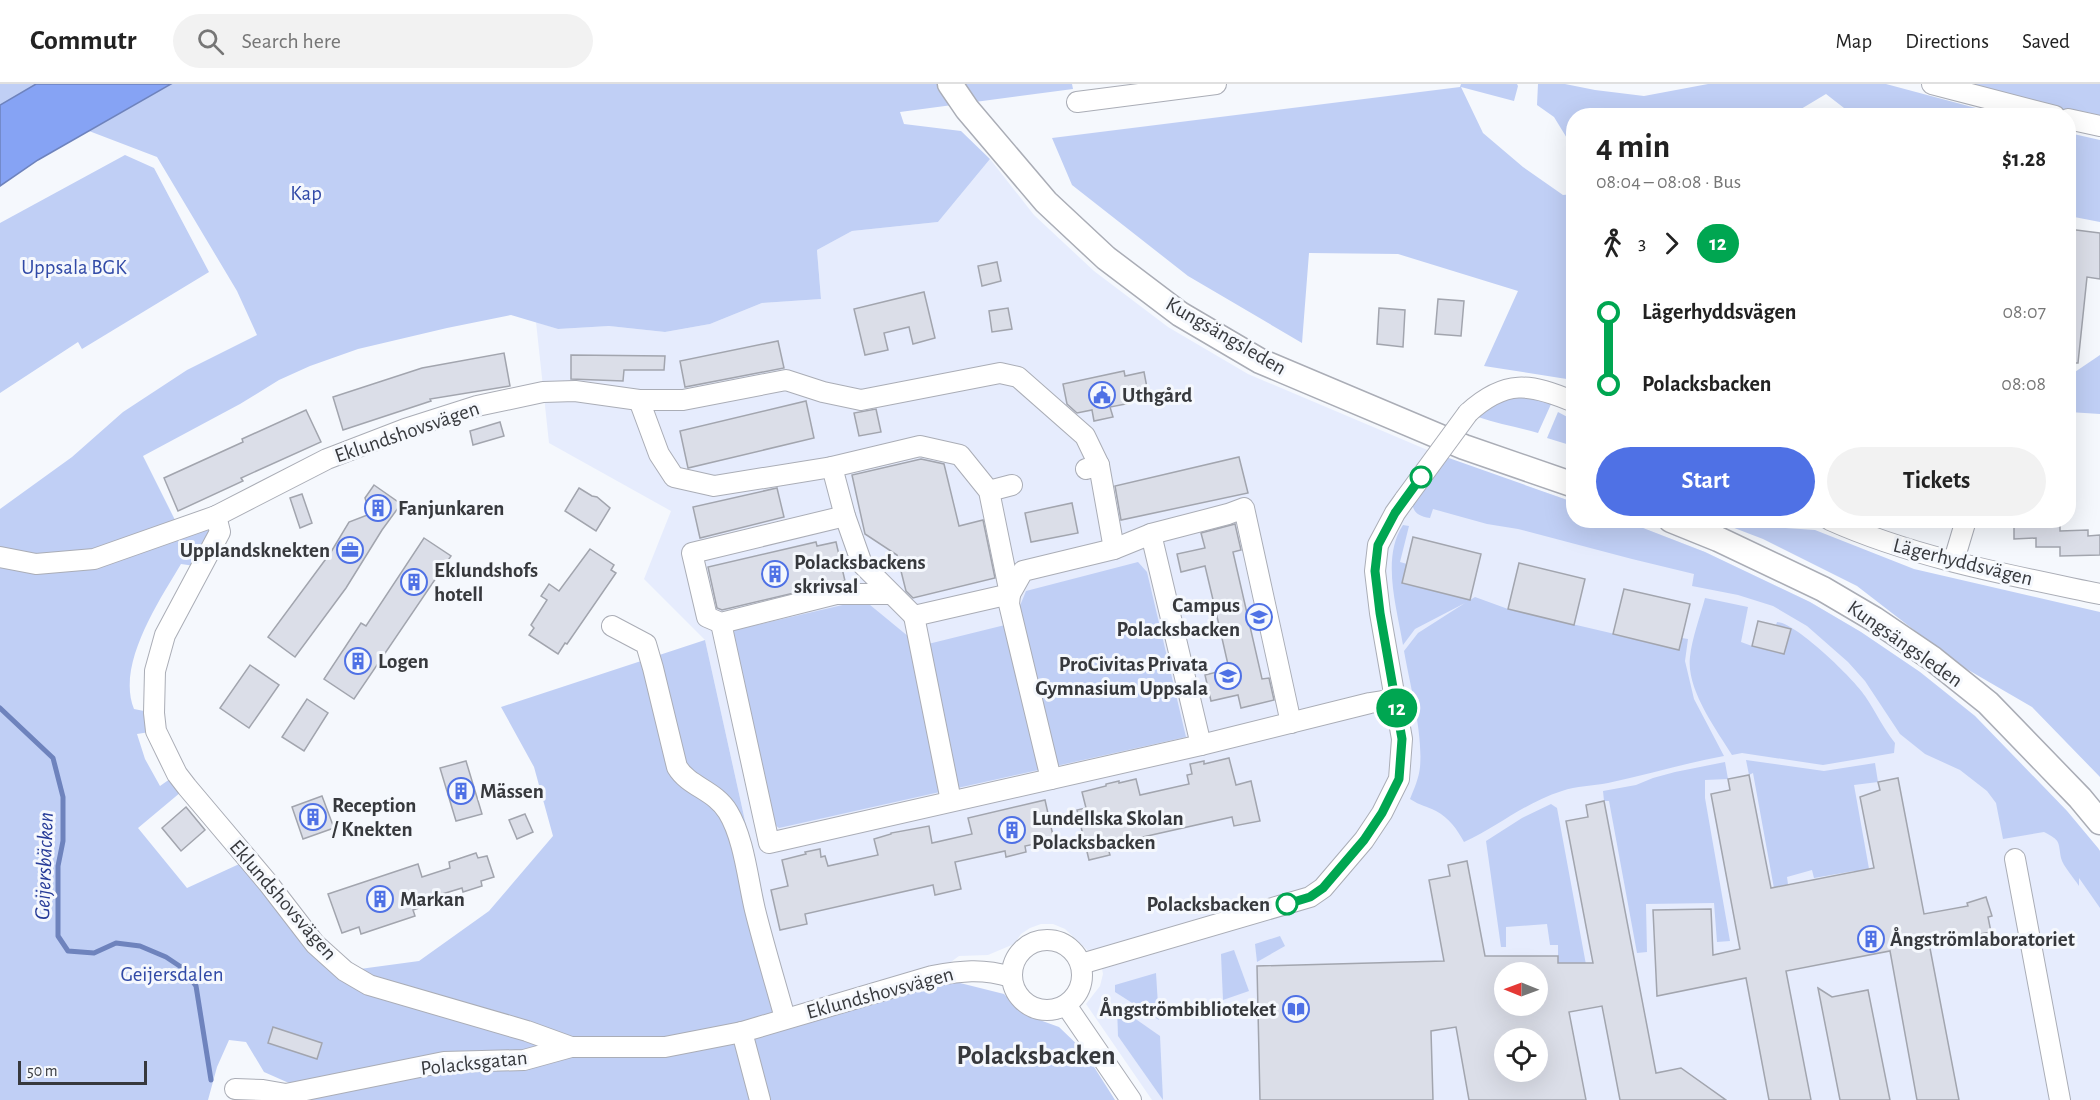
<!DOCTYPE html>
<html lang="en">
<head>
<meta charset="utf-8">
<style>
  :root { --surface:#fff; --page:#f2f2f2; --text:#222; --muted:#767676; --line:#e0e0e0; --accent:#4f71e5 }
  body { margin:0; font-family:"Alegreya Sans",sans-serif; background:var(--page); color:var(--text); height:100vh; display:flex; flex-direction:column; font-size:22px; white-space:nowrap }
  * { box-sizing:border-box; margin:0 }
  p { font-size:20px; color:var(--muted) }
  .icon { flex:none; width:33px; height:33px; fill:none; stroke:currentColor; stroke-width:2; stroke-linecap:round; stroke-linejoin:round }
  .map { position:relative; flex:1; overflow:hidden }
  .panel { position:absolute; left:1566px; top:24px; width:510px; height:420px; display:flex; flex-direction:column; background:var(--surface); border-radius:24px; box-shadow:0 6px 24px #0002 }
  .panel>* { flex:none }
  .badge { padding:0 12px; border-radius:20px; font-size:21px; line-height:39px }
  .needle { width:39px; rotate:271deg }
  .buttons { position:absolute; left:1494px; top:878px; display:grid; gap:12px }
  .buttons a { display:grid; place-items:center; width:54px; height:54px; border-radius:50%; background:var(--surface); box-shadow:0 6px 24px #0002; font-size:30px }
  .scale { position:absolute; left:18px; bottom:15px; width:129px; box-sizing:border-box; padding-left:6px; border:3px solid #37393d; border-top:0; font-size:16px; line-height:21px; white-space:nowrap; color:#37393d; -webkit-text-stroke:4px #f5f8fd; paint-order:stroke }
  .map>.badge { position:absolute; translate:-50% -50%; box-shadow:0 0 0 3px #fff }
  .legs { display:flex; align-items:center; gap:9px; height:66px; padding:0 30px; font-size:20px }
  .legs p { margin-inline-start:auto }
  .head { display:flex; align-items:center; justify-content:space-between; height:102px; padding:0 30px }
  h1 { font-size:33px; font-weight:700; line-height:45px }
  .button { display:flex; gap:12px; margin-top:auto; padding:12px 30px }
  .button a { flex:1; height:69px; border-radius:36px; background:var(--accent); color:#fff; font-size:24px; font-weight:700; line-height:69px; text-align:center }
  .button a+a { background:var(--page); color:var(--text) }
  ul { padding:0 30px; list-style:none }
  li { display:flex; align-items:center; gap:21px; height:72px; font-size:22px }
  li i { display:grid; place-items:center; width:9px; height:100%; margin:0 8px; background:currentColor }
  li i::after { content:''; width:15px; height:15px; margin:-8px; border:4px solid; border-radius:50%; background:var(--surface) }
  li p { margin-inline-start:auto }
  li:first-child i { background:linear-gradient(#0000 50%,currentColor 0) }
  li:last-child i { background:linear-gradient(currentColor 50%,#0000 0) }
  header { display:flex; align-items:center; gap:36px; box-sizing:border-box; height:84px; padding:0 30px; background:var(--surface); border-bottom:2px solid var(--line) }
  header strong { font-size:28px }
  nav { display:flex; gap:33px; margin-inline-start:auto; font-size:21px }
  .search { width:420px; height:54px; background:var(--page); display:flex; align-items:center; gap:15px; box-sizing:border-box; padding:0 21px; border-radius:33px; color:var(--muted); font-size:22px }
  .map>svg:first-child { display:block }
</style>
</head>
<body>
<header>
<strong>Commutr</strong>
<div class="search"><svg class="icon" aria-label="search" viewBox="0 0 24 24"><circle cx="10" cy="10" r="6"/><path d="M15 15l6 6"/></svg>Search here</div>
<nav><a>Map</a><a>Directions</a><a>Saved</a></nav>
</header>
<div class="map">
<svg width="2100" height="1016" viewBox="0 0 2100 1016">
  <rect width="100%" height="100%" fill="#f5f8fd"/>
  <path fill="#e6ecfd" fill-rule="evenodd" d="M990,75L1034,131L1094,187L1168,243L1248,290L1451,376L1573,418L1574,436L1625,437L1705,468L1810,518L1861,548L1920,588L1975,632L2067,727L2100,767V1016H1152L1086,920L1100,902L1103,890L1101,879L1065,845L1053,840H1041L1030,844L1021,850L1014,860L988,871L959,872L932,892L785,934L761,809L705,556L644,495L671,427L549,359L536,238L558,245L609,242L665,248L710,240L762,219L821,215L817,166L852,147L938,138ZM1504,888H1538V921H1504ZM1504,954H1538V987H1504Z"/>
  <g fill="#c0cff5">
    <path d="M0,0H36L0,21Z"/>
    <path d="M171,0H1072L1073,5L900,28L904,40L961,47L990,75L938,138L852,147L817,166L821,215L762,219L710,240L665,248L609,242L558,245L511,231L447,244L358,265L310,282L279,296L240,320L143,372L180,446L216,432L202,483L181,480C159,517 116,581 134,625L154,629L156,647L137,650L145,675L160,702L177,690L187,703L138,744L187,804L248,776L345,887L419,877L489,827L553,752L534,683L501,623L705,556L761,809L785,934L932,892L1004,910L1023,930L1059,943L1084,967L1115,1016H306L307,1007L264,988L246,958L229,956L217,983L208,1016H0V425L72,373L123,328L187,286L257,251L237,207L157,73L89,47Z"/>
    <path d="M1461,0H1517L1518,2L1514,17L1461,3L1483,49L1523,83L1563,111L1573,110V296L1484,282L1518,207L1398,170L1309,169L1302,259L1188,192L1072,101L1052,54L1460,3Z"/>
    <path d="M1538,0H1565L1595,6L1644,12L1708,0H1886L2002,31H1853L1826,10L1791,31L1574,32L1573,64L1554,33L1537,21Z"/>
    <path d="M1960,0H2100V35Z"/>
    <path d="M2069,49L2100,56V138L2069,132Z"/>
    <path d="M125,71L154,84L209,188L82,265L78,258L0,309V139Z"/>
    <path d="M2100,271V330L2069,328V292Z"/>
    <path d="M1513,313H1535L1552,318L1538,349C1518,343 1498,340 1478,333L1490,322Z"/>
    <path d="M1558,328L1573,336V362L1547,354Z"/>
    <path d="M1446,373L1573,418L1574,436L1625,437L1705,468L1810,518L1861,548L1920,588L1975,632L2067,727L2098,764L2100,767V824L2079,794V802C2074,794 2063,782 2061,774C2058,757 2061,757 2044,748L2003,755L1996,719L1987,707L1960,686L1925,670L1900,650L1865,597L1848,578L1807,542L1773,522L1738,511L1692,502L1694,490L1632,475L1518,445L1487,440L1433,425L1430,434C1418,432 1413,429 1412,417Z"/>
    <path d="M1716,437H1751L1770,443L1815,446L1914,485L2100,528V693L2032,623L1958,580L1857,502L1763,455Z"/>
    <path d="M1403,441L1409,442L1400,478L1407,480L1402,499L1470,516L1475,513L1508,525L1679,565L1682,554L1688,555L1685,577L1694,615L1724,672C1685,679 1647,691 1608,699C1593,702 1576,702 1562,707C1524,719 1499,742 1464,758C1457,745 1449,734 1436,727C1426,722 1421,722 1410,715C1414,705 1419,694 1420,683C1423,649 1410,601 1404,567L1418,549L1465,519L1415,545L1403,561C1397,524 1381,474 1403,441Z"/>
    <path d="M1138,478L1147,488L1186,653L779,744L775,741L731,547L864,516L920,562L1013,539L1026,507Z"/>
    <path d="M1705,514L1748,523L1741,558L1752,562L1784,570L1790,545L1776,541L1777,538C1796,539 1854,595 1865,612C1876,628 1883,644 1895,659L1894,669L1823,681L1742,669L1732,671C1716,645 1686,605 1690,573C1692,554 1700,533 1705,514Z"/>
    <path d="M1746,676L1824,687L1875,679L1878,698L1854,701L1878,835L1864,838L1854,787L1814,794L1812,786L1787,793L1795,852L1783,854L1753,689L1749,691Z"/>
    <path d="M1725,678L1728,695L1705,696V714L1730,857L1717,858L1714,819L1646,820L1647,868L1637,869L1609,717H1604L1603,707L1636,701L1653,694L1675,688Z"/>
    <path d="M1551,720L1557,724L1587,886H1575L1571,879H1558V861H1550L1547,840L1506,843V863H1501L1486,757L1522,734Z"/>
    <path d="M1280,852L1285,862L1257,878L1255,860Z"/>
    <path d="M1234,866L1249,907L1223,916L1221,870Z"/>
    <path d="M1156,889L1159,936L1115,908V901Z"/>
    <path d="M1117,922L1160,952L1163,1016L1118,952Z"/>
  </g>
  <path fill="#86a3f4" stroke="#6e83bd" stroke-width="1.5" d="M36,0H171L38,76L0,102V21Z"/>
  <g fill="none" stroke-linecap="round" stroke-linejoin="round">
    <path stroke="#6e83bd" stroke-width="5" d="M0,624L53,674L63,713V757L58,782V852L68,867L94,869L116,859L140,862L166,873L184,885L196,902L211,996"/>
  </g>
  <g fill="#dbdee8" stroke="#a2a5ae" stroke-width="1.5" fill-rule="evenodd">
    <path d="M2068,145L2100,149V195L2087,193L2078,279H2068Z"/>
    <path d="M997,178L1001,197L982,202L978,182Z"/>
    <path d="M924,208L935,254L913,260L909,243L884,249L888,266L865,271L854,225Z"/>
    <path d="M1438,215L1464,217L1461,252L1435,250Z"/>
    <path d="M1008,224L1012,245L992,248L989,227Z"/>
    <path d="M1379,224L1405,226L1403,263L1377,260Z"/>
    <path d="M778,257L784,284L685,303L680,277Z"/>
    <path d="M504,269L510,302L430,315L431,317L343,346L333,313L422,284Z"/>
    <path d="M571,271L665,272L664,286H624L623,297L571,295Z"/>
    <path d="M1124,287L1125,292L1144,288L1148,309L1129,313L1131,319L1110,323L1113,333L1094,337L1092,326L1077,329L1067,320L1063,300Z"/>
    <path d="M806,317L814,354L688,384L680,347Z"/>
    <path d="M876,325L881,348L859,352L854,329Z"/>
    <path d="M306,326L321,358L241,394L243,397L178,427L164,394L243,358L242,355Z"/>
    <path d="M500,338L504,352L473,361L470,347Z"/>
    <path d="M1239,373L1248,409L1121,436L1115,402Z"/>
    <path d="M921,375L944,380L959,442L983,436L995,494L913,514L906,507L897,471L865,450L852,391Z"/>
    <path d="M374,401L401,420L382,446L346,504L295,573L268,553L331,468L349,438L370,430L365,414Z"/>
    <path d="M579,404L592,412L597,413L610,424L596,447L565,427Z"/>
    <path d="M777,404L784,433L700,454L693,423Z"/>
    <path d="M302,410L312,439L300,444L290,414Z"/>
    <path d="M1072,419L1078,449L1031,458L1025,429Z"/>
    <path d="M2014,436H2038V440H2060V447L2088,446V452L2100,451V471L2060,472V463H2036V454L2014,455Z"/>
    <path d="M1235,440L1241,466L1233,468L1262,595L1269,594L1274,616L1241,624L1238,611L1211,617L1205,591L1229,585L1219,541L1205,482L1181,488L1177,470L1205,464L1201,449Z"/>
    <path d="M1413,453L1481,470L1470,516L1402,499Z"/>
    <path d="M424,454L451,472L354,615L324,595L361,539L366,542Z"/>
    <path d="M816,458L817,462L836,458L845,497L722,526L717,524L708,483Z"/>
    <path d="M590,465L614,481L611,486L616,489L567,560L565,559L558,570L529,551L534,544L531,541L547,516L541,512L549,500L559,507Z"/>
    <path d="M1519,479L1585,495L1574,541L1508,525Z"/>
    <path d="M1624,505L1690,520L1679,566L1613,550Z"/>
    <path d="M1758,537L1791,545L1784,570L1752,562Z"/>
    <path d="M250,581L279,601L249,644L220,624Z"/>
    <path d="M307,615L328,629L304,667L282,653Z"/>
    <path d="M1229,674L1236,701L1251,697L1260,737L1234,742L1232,733L1107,761L1110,771L1089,776L1077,726L1086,724L1082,708L1106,702V700L1119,697V699L1136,695L1140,711L1189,700L1187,691L1192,690L1190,680L1204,677V680Z"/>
    <path d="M466,677L482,730L456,737L440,684Z"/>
    <path d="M1749,691L1771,804L1874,784L1860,713L1880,706L1878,698L1898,694L1924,830L1968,822L1967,819L1986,813L1992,832L1988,833L1991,848L1929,859L1959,1016H1917L1890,867L1786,887L1811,1016H1769L1746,894L1657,912L1653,826L1711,825L1713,871L1740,865L1711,710L1730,706L1728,695Z"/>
    <path d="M322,712L334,744L303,755L292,723Z"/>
    <path d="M1045,716L1054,756L1025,762L1026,768L1006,773L1005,767L955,778L961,805L935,811L933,801L805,830L807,840L780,846L771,806L788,802L782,776L806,770L805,768L820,765L821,773L825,772L828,782L878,771L874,755L891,750V749L929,742L932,759L972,750L968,734Z"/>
    <path d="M1604,717L1656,989L1681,984L1726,1016H1620L1602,922L1569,928L1586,1016H1469L1456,943L1431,947L1433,1016H1260L1257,882L1444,877L1429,796L1450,792L1448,781L1467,777L1485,872H1558V879H1593L1566,737L1588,733L1586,721ZM1504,888H1538V921H1504ZM1504,954H1538V987H1504Z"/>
    <path d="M186,723L205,746L181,767L162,744Z"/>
    <path d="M525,730L533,748L517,755L509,736Z"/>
    <path d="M476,769L478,774L487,772L494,793L481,797L482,802L463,808L462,804L429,814L431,820L413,826L415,832L361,850L359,843L342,849L328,810L418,780L422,793L450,784L449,778Z"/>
    <path d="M1818,904L1832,913L1868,906L1890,1016H1840Z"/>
    <path d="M273,943L322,959L317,975L268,959Z"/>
  </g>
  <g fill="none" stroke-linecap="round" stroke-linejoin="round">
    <defs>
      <g id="minor">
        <path d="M1932,0L2055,32"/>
        <path d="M1077,18L1216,0"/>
        <path d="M2068,35L2100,42"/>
        <path d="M639,316L659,370L674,393L714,402L832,383L920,362L960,371L989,407L1010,510L1009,520L1051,695"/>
        <path d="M1468,329C1505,295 1530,299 1574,318"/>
        <path d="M1099,381L1114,465"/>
        <path d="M832,383L845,432L862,480L914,532L1010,510L1023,487L1114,465L1151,450L1201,661"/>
        <path d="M989,407L1012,401"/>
        <path d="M216,432L220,448L165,551L155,587L154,629L156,647L177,690L187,703L268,799L315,860L345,887L369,901L527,947L571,963H665L742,948L932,892C961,887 982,884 1011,893"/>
        <path d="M845,432L692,469L707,533L721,539L836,510H890"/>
        <path d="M1830,436C1915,474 2009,491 2100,510"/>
        <path d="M1151,450L1228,430L1244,424L1291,639"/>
        <path d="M0,473L36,480L94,475L216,432L327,375L405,345L477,322L543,308L575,307L639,316H683L786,296L823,308L861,316L1000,289L1018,293L1085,352L1099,381L1086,385"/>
        <path d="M1954,476L1966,436"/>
        <path d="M914,532L951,717"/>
        <path d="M721,539L769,759L1201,661L1370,619L1395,615"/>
        <path d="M612,542L646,560L653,584L677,683C689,703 715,706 728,728C744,754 748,797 755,826C764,862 775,898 785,934"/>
        <path d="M2015,775L2060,1016"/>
        <circle cx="1047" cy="891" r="35"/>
        <path d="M1081,880L1310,813L1323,804L1364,756L1382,729L1399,695L1402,655L1380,529L1375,487L1378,461L1395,429L1405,415"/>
        <path d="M1066,921L1131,1016"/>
        <path d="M742,948L760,1016"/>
        <path d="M235,1005L263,1006L286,1010L444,978L524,976L571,963"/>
      </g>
      <g id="major">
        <path d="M950,0L967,25L1046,118L1106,174L1180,230L1260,277L1464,363L1574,401"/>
        <path d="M1671,436L1718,455L1823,505L1874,535L1933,575L1988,619L2080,714L2100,738"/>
      </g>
    </defs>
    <use href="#minor" stroke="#aaadb6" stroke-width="22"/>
    <use href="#major" stroke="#aaadb6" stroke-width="27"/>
    <use href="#minor" stroke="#fff" stroke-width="20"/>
    <use href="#major" stroke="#fff" stroke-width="24"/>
    <defs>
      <path id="minor-bridge" d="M1405,415L1468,329"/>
    </defs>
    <use href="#minor-bridge" stroke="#aaadb6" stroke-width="22" stroke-linecap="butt"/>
    <use href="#minor-bridge" stroke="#fff" stroke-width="20"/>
  </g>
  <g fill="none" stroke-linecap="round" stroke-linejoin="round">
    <defs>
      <path id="line-1" d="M1287,820L1310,813L1323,804L1364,756L1382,729L1399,695L1402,655L1380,529L1375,487L1378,461L1395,429L1421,393"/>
    </defs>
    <use href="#line-1" stroke="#fff" stroke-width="14"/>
    <use href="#line-1" stroke="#00a651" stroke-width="9"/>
  </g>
  <defs>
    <symbol id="civic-ring" viewBox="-11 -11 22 22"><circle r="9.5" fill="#f5f8fd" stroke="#4f71e5" stroke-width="1.5"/><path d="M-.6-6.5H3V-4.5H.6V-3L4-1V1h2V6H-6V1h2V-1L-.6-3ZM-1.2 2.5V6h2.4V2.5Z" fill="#4f71e5"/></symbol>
    <symbol id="building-ring" viewBox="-11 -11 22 22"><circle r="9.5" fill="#f5f8fd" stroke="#4f71e5" stroke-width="1.5"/><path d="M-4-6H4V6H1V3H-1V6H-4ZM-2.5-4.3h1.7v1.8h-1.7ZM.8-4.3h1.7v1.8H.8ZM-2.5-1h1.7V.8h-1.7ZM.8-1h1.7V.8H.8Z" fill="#4f71e5"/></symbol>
    <symbol id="office-ring" viewBox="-11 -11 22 22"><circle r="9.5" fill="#f5f8fd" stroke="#4f71e5" stroke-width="1.5"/><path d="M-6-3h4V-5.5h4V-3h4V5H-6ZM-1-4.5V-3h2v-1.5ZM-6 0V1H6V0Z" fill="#4f71e5"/></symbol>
    <symbol id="university-ring" viewBox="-11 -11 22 22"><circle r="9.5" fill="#f5f8fd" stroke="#4f71e5" stroke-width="1.5"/><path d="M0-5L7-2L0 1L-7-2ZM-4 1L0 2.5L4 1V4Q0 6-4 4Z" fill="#4f71e5"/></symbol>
    <symbol id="school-ring" viewBox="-11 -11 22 22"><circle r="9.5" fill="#f5f8fd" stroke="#4f71e5" stroke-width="1.5"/><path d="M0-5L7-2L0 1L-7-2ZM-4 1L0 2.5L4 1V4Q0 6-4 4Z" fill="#4f71e5"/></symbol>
    <symbol id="library-ring" viewBox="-11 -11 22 22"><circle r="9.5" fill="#f5f8fd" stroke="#4f71e5" stroke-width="1.5"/><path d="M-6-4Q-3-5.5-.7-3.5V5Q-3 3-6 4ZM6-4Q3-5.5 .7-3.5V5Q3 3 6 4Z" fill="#4f71e5"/></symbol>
  </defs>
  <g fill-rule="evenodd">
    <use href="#civic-ring" x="1087" y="296" width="30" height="30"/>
    <use href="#building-ring" x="363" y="409" width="30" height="30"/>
    <use href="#office-ring" x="335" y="451" width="30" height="30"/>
    <use href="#building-ring" x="760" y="475" width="30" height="30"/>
    <use href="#building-ring" x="399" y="483" width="30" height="30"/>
    <use href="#university-ring" x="1244" y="518" width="30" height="30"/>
    <use href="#building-ring" x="343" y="562" width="30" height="30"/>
    <use href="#school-ring" x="1213" y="577" width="30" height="30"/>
    <use href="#building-ring" x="446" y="692" width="30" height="30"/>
    <use href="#building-ring" x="298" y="718" width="30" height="30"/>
    <use href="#building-ring" x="997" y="731" width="30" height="30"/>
    <use href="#building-ring" x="365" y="800" width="30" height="30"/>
    <use href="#building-ring" x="1856" y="840" width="30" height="30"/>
    <use href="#library-ring" x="1281" y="910" width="30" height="30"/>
  </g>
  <g fill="#fff" stroke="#00a651" stroke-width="3">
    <circle cx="1421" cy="393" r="10"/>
    <circle cx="1287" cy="820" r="10"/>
  </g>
  <g text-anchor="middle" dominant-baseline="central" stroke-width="6" stroke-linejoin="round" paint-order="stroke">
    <g font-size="21" fill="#314aa7" stroke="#f5f8fd">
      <text x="306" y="109">Kap</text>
      <text x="74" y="183">Uppsala BGK</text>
      <text x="172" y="890">Geijersdalen</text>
    </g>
    <g font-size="21" fill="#37393d" stroke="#f5f8fd">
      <text transform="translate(1226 252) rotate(30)">Kungsängsleden</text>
      <text transform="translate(407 348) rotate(-19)">Eklundshovsvägen</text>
      <text transform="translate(1963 478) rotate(14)">Lägerhyddsvägen</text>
      <text transform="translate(1905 560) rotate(35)">Kungsängsleden</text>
      <text transform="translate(283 816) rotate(49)">Eklundshovsvägen</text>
      <text transform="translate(880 909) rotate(-15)">Eklundshovsvägen</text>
      <text transform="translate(474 979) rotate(-6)">Polacksgatan</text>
    </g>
    <g font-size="21" font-weight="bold" fill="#37393d" stroke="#f5f8fd" text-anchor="start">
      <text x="1122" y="311">Uthgård</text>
      <text x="398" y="424">Fanjunkaren</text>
      <text x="330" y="466" text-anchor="end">Upplandsknekten</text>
      <text x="794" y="478">Polacksbackens<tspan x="794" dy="24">skrivsal</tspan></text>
      <text x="434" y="486">Eklundshofs<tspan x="434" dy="24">hotell</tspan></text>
      <text x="1240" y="521" text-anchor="end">Campus<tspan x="1240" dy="24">Polacksbacken</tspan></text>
      <text x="378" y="577">Logen</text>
      <text x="1208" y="580" text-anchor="end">ProCivitas Privata<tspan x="1208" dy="24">Gymnasium Uppsala</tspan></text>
      <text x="480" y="707">Mässen</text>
      <text x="332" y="721">Reception<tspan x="332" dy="24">/ Knekten</tspan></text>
      <text x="1032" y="734">Lundellska Skolan<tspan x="1032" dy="24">Polacksbacken</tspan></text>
      <text x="400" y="815">Markan</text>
      <text x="1890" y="855">Ångströmlaboratoriet</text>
      <text x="1276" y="925" text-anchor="end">Ångströmbiblioteket</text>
    </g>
    <g font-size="21" font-weight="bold" fill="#37393d" stroke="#f5f8fd" text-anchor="end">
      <text x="1270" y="820">Polacksbacken</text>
    </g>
    <g font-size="22" font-style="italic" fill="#263b98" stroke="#f5f8fd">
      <text transform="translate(44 782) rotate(-88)">Geijersbäcken</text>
    </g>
    <g font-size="27" font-weight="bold" fill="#37393d" stroke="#f5f8fd">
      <text x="1036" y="971">Polacksbacken</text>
    </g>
  </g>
</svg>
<div class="buttons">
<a><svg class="needle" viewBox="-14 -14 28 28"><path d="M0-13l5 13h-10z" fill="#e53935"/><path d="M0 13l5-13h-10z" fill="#767676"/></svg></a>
<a><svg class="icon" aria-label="locate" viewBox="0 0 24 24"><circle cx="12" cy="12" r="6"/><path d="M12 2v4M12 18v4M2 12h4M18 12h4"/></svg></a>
</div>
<div class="scale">50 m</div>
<b class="badge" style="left:1397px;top:624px;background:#00a651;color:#fff">12</b>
<section class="panel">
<div class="head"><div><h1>4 min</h1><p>08:04 – 08:08 · Bus</p></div><b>$1.28</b></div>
<div class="legs"><svg class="icon" aria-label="walk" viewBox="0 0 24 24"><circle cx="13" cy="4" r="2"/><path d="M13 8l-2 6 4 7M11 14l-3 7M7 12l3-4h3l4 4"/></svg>3<svg class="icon" aria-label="forward" viewBox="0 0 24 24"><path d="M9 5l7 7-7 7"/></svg><b class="badge" style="background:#00a651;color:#fff">12</b></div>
<ul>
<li><i style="color:#00a651"></i><b>Lägerhyddsvägen</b><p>08:07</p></li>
<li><i style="color:#00a651"></i><b>Polacksbacken</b><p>08:08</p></li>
</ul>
<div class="button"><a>Start</a><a>Tickets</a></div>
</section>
</div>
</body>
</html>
